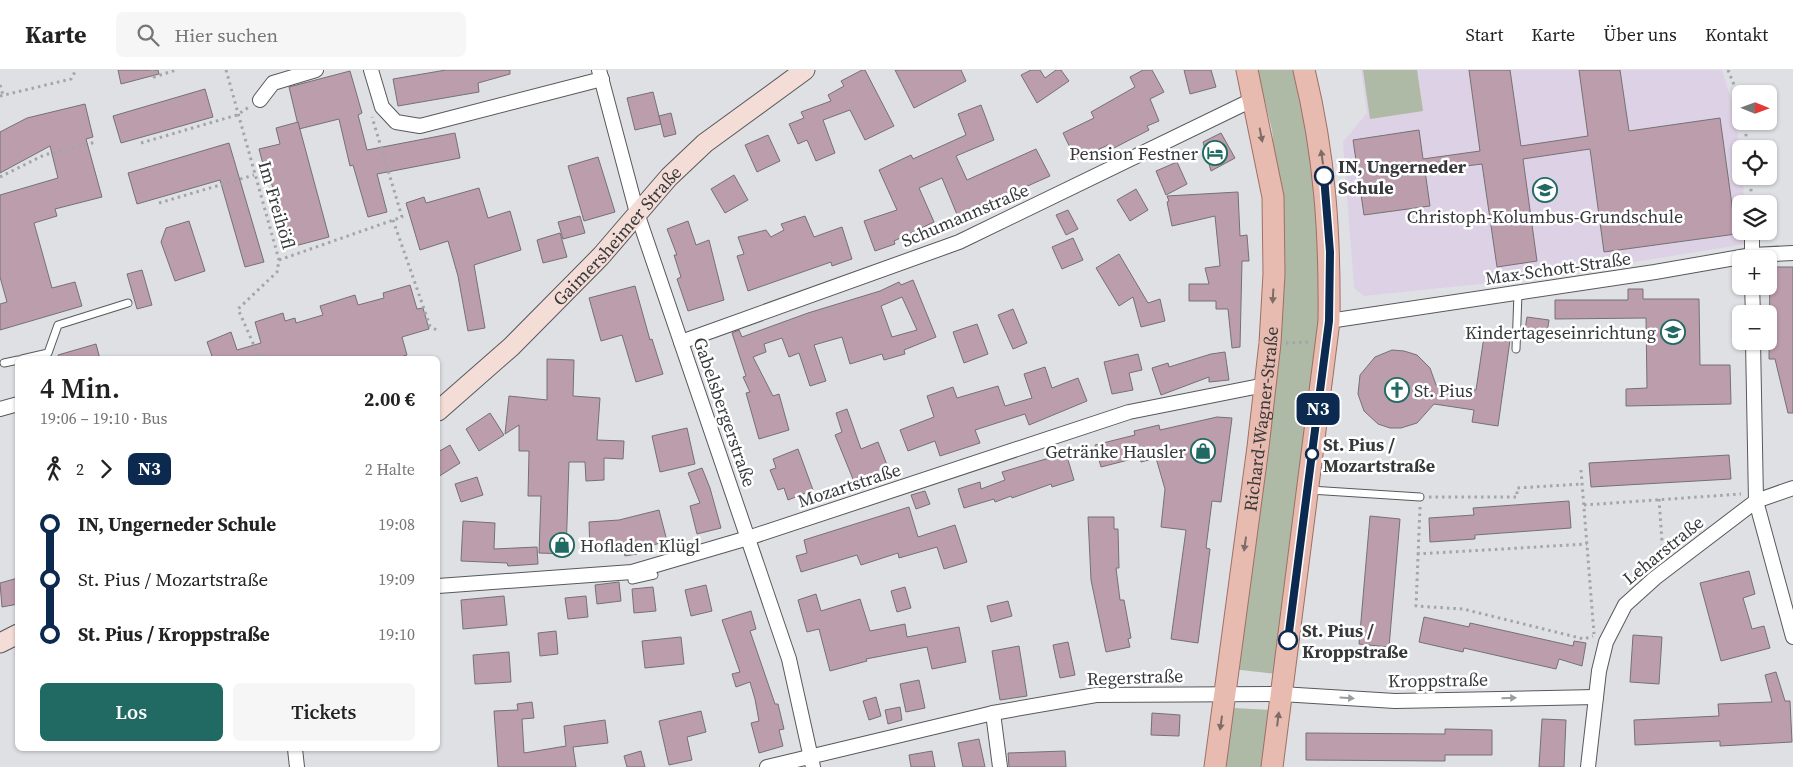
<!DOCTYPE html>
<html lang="de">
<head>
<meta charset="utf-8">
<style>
  :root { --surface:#fff; --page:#f6f6f6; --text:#222; --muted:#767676; --line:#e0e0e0; --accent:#206a63 }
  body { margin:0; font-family:"Source Serif 4",serif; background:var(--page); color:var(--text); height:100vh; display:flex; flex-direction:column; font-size:19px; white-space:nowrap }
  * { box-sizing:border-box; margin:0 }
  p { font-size:16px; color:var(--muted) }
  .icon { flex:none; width:28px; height:28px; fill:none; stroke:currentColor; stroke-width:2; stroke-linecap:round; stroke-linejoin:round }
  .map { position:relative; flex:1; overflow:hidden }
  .details { position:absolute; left:15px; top:286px; width:425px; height:395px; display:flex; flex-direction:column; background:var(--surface); border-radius:8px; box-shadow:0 1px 4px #0004 }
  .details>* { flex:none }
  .badge { padding:0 10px; border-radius:8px; font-size:18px; line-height:32px }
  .needle { width:32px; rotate:91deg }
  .fabs { position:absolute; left:1732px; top:15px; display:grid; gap:10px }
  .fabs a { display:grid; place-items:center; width:45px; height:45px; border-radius:8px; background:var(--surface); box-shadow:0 1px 4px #0004; font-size:25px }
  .map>.badge { position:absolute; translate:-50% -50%; box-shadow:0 0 0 2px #fff }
  .legs { display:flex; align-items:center; gap:8px; height:55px; padding:0 25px; font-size:16px }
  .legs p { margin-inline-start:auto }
  .head { display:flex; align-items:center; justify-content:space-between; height:85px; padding:0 25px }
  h1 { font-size:28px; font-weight:600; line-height:38px }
  .primary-button { display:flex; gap:10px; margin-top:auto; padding:10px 25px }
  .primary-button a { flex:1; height:58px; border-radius:8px; background:var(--accent); color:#fff; font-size:20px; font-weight:600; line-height:58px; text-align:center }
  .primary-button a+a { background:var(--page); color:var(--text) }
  ul { padding:0 25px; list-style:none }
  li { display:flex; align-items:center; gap:18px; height:55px; font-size:19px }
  li i { display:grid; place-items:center; width:8px; height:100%; margin:0 6px; background:currentColor }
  li i::after { content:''; width:12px; height:12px; margin:-6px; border:4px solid; border-radius:50%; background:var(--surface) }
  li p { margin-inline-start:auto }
  li:first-child i { background:linear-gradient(#0000 50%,currentColor 0) }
  li:last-child i { background:linear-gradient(currentColor 50%,#0000 0) }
  header { display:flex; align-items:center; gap:30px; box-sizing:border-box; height:70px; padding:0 25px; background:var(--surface); border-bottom:1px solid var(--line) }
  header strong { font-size:24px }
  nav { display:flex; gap:28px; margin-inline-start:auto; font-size:18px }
  .search { width:350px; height:45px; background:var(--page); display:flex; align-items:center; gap:12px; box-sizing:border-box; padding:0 18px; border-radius:8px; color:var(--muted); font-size:19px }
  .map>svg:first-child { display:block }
</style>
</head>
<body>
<header>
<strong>Karte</strong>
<div class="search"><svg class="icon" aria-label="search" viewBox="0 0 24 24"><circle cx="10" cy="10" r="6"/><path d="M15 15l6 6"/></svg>Hier suchen</div>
<nav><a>Start</a><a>Karte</a><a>Über uns</a><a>Kontakt</a></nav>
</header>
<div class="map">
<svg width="1793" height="697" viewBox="0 0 1793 697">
  <rect width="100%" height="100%" fill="#dee0e4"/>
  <path fill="#ddd1e5" d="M1361,0H1722L1737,48L1741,106H1743L1744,134H1741V161H1745L1746,174L1529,209L1364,226L1354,218L1343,72L1367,43Z"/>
  <g fill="#aeb9a6">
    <path d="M1257,0H1295L1305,37L1319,142V269L1277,604L1232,599L1280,141L1272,60Z"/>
    <path d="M1363,0H1417L1423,41L1370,49Z"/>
    <path d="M1233,638L1273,640L1265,697H1226Z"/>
  </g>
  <g fill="#bc9dac" stroke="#757173" fill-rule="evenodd">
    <path d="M118,0H158L159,4L121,14Z"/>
    <path d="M446,0H510V4L478,13L479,22L398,36L393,9Z"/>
    <path d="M862,0H865L894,56L865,70L850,40L823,50L835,83L816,91L807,70L798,74L789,54L804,48L801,42L831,31L828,25L844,16L841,11Z"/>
    <path d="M895,0H961L966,11L914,38Z"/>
    <path d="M1031,0H1040L1045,8L1056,0H1061L1069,11L1037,33L1021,5Z"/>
    <path d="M1143,0H1152L1164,22L1150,29L1159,51L1147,56L1149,60L1110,80L1108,75L1076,90L1063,63L1094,48L1091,42L1135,17L1130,7Z"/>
    <path d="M1184,0H1211L1216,17L1190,24Z"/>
    <path d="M1469,0H1510L1521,76L1588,66L1579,0H1620L1629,61L1720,48L1736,164L1604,182L1590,79L1523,89L1537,191L1497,197L1482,94L1425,101L1430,136L1364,145L1353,70L1419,60L1423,89L1480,81Z"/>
    <path d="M350,1L362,43L358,45L367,80L455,63L460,88L377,104L387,142L368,147L353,95L350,96L339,49L299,59L289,17Z"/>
    <path d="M205,19L213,47L121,73L113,46Z"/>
    <path d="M653,22L661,54L635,60L627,28Z"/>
    <path d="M85,34L93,67L86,69L102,127L55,139L57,146L34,153L52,218L75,212L82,236L0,260V234L7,232L0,207V125L58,108L50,76L0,103V62L27,48Z"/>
    <path d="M981,35L994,70L956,86L967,110L1036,79L1050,106L958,147L942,108L919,118L934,152L894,171L895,174L875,181L864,151L897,140L879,100L911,85L913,89L966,65L958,44Z"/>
    <path d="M671,43L676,64L664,67L659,46Z"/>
    <path d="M298,52L329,167L291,177L276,121L274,122L266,94H263L259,79L280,74L276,58Z"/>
    <path d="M1221,63L1235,88L1211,101L1203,72Z"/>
    <path d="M768,65L780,91L757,102L745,75Z"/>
    <path d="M229,73L264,192L245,197L220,110L137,134L128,103Z"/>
    <path d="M598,87L615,142L584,151L568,96Z"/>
    <path d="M1177,92L1187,114L1166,125L1156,101Z"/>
    <path d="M734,105L748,130L725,143L711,119Z"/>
    <path d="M479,118L488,148L510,141L521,180L474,195L485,258L468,261L458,206L448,171L420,180L406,133L424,127L426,133Z"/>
    <path d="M1136,119L1148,140L1130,151L1117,130Z"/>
    <path d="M1238,122L1240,166L1247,165L1249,191H1242L1240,277L1232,278L1228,239H1216V231H1189V214H1209L1205,198L1220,196L1215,146L1172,156L1167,132L1169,131L1167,126Z"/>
    <path d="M1068,140L1078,159L1066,165L1056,145Z"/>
    <path d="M580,146L585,163L563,169L558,152Z"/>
    <path d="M805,146L814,167L842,157L852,189L832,196L831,192L748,221L737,186L744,184L738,167L766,160L771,167L784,160L781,154Z"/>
    <path d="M189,151L205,201L175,211L161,172L166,158Z"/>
    <path d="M688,151L696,175L709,170L724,230L688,241L677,209L681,207L674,185H677L667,159Z"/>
    <path d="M560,163L567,187L543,193L537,170Z"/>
    <path d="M1073,168L1083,190L1062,199L1052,177Z"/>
    <path d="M1119,184L1148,233L1160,229L1165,251L1141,257L1133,227L1119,236L1096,198Z"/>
    <path d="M1770,197H1793V343H1788L1775,289H1769Z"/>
    <path d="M142,200L152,235L137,239L127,204Z"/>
    <path d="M913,210L936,267L904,280L905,284L884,290L882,284L850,294L842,267L814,275L826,311L810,316L799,283L789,287L782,268L764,274L766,282L753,287L773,326L779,324L789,360L759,369L746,323L750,322L743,307L746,306L732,263L739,260L742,267L808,243L880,221L899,212L901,215ZM902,227L917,260L892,267L881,236Z"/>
    <path d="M410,215L417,239L423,238L429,259L402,267L407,285L393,289H213L207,272L231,262L237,280L261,273L255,252L283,243L285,251L295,248L296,253L323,245L320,236L355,225L358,235L384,228L383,223Z"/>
    <path d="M635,216L650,270L652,269L663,304L636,312L622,265L601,271L589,228Z"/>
    <path d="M1628,219H1643V229H1699L1700,295H1730L1731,334L1626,336V319L1647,318L1646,248L1555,249V230H1628Z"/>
    <path d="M1013,239L1027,273L1013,279L998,245Z"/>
    <path d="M1527,247L1549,250L1546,269L1524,266Z"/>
    <path d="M977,254L988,284L964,293L953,262Z"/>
    <path d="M1485,260L1511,263L1498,356L1472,352L1474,340L1434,334L1417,353L1401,358H1390L1378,354L1364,341L1358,324L1360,305L1375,287L1392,280L1404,281L1417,285L1430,298L1436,315L1476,320Z"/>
    <path d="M96,274L100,289H59L58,285Z"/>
    <path d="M1225,282L1229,310L1209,312V307L1161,325L1152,298L1168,293L1169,297L1211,284Z"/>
    <path d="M1138,284L1142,300L1129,303L1133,320L1112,324L1104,292Z"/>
    <path d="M547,289L574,290L573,326L600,328L597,370L624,371L623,389L604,388V410L586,411L585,392H569L566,484L539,483L541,426H528L529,381H519V355L505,364L509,326L547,330Z"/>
    <path d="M1045,297L1052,318L1078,308L1087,331L1029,355L1025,344L975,360L980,373L940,386L935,371L908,381L900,360L934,347L927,326L953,317L957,328L998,316L1005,336L1032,328L1024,304Z"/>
    <path d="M847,339L861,379L878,372L889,400L855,414L835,365L842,362L836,343Z"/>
    <path d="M490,343L504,365L479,381L466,359Z"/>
    <path d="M1217,347L1232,348L1221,432L1212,431L1206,478L1210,479L1198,573L1171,569L1186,460L1161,457L1165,419L1156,388L1141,392L1140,387L1101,397L1095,375L1135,365L1134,361L1159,355L1160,360Z"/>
    <path d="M687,358L695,394L660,402L652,366Z"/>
    <path d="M450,375L460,393L438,407V382Z"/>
    <path d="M798,379L813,420L788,430L784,418L778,420L770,400L776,398L773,389Z"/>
    <path d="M1066,383L1074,410L1052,417L1051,414L1012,428L1011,426L995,432L994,429L964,438L958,419L980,412L981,419L1005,410L1002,402Z"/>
    <path d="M1729,385L1731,409L1591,417L1589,393Z"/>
    <path d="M702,398L710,418L721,458L697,464L690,436L700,433L688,403Z"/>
    <path d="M477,407L483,425L461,432L455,414Z"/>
    <path d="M925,421L930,434L916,439L911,425Z"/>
    <path d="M1569,431L1571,458L1475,465V469L1430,472L1429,448L1474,445L1473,438Z"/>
    <path d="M909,437L918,467L955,455L967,492L944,499L937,477L899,488L898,483L861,495L857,485L801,502L796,486L807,483L804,470Z"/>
    <path d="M659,440L667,471L636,480L637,484L625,486L623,479L590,481L589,452L619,450Z"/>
    <path d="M1370,446L1400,449L1389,577L1359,574Z"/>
    <path d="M1088,447H1114V459H1118L1119,498H1116L1120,530H1124L1131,568L1128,569L1130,577L1106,582L1091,510Z"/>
    <path d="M463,451L495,453L494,479L537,477L538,494L508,496L507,493L461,491Z"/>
    <path d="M1749,501L1755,524L1743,528L1752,559L1764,556L1770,578L1721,591L1700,513Z"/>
    <path d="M18,508V534L2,537L0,513Z"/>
    <path d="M619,512L621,531L597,534L595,515Z"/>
    <path d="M706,515L712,541L691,546L685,520Z"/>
    <path d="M653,517L656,541L634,543L632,519Z"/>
    <path d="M905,517L911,538L897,542L891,521Z"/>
    <path d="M816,524L821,541L860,529L870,561L905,554L907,567L959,557L966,592L932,599L927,577L866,589L867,591L830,601L819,559L807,562L798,530Z"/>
    <path d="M504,526L507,555L463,559L461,530Z"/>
    <path d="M586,526L588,547L568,549L565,528Z"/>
    <path d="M1008,531L1012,546L991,552L987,536Z"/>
    <path d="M751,541L756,559L750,561L775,634H778L784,659L779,660L783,676L759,683L751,653L759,651L755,629L750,612L736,617L732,604L740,602L722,550Z"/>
    <path d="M1424,547L1469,557L1470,553L1573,576L1574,571L1586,573L1582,596L1559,589L1556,599L1464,578L1463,582L1419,572Z"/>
    <path d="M556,561L558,584L540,586L538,563Z"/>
    <path d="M1633,565L1662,567L1659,614L1630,612Z"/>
    <path d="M681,567L684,594L645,598L642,571Z"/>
    <path d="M1068,572L1075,605L1060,608L1053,575Z"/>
    <path d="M1019,576L1027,626L1000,630L992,581Z"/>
    <path d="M509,582L511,612L475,614L473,585Z"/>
    <path d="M1776,602L1785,631H1790L1792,672L1720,676V671L1635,675L1634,650L1719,646L1718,634L1772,632L1765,605Z"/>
    <path d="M919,610L925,638L906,642L900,614Z"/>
    <path d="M876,627L881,646L869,650L863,631Z"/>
    <path d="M532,632L534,648L522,649L524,683L566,676L564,656L605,650L608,673L573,677L576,697H498L494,641L518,640L517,634Z"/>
    <path d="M900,637L902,650L888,654L885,640Z"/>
    <path d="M701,641L706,662L687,667L692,690L669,695L659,651Z"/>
    <path d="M1152,643L1180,645L1179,666L1151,665Z"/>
    <path d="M1542,649L1566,650L1564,697H1539Z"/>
    <path d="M1445,659L1492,660V685H1445V691L1306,690V663L1445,664Z"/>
    <path d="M979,669L985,697H963L958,673Z"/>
    <path d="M641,681L645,697H627L624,686Z"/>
    <path d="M932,681L935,697H911L909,685Z"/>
    <path d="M1065,681L1066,697H1009L1008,683Z"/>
  </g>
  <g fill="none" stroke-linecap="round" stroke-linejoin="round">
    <defs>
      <g id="lane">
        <path d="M1516,279L1518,223"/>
        <path d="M22,289L48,283L58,255L128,233"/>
        <path d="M4,293L18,290"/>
        <path d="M1310,420L1420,427"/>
        <path d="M632,502V510L654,505"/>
      </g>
      <g id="street">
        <path d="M371,0L382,37L396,52L420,56L602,9"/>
        <path d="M599,0L637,143L789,589L813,697"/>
        <path d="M260,30L273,13L316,0"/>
        <path d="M1752,189V161"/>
        <path d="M1752,216L1753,244"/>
        <path d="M1329,251L1655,202L1752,185L1793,183"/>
        <path d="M1753,271L1756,431L1793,567"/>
        <path d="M681,272L959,172L1254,29"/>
        <path d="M0,339L18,334"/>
        <path d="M438,516L632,502L748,468L1129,342L1265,315"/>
        <path d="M993,643L1000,697"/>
        <path d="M295,679L297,697"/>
        <path d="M767,697L993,643L1096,625L1281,624L1395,631L1596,627"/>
        <path d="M1588,697L1599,601L1606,572L1625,535L1655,508L1756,431L1793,418"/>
      </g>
      <g id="secondary">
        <path id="s1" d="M438,341L511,277L601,186L669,107L705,73L805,0"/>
        <path d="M0,573L18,564"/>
      </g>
      <g id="primary">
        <path id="s2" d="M1215,697L1258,377L1270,273L1274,204L1273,127L1247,0"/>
        <path d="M1272,697L1329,251C1330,163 1325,86 1304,0"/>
      </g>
    </defs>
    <use href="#lane" stroke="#57595c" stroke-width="9"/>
    <use href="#street" stroke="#57595c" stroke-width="16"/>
    <use href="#secondary" stroke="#57595c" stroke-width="21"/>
    <use href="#primary" stroke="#a06f64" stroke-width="23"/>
    <g stroke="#a4a5a9" stroke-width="3" stroke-dasharray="2.5 4" stroke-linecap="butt">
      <path d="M152,0L154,7L176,0"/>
      <path d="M226,0L279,190L277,202L238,239L260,289"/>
      <path d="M1728,0L1741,32"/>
      <path d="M0,15L3,25"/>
      <path d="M0,26L71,9L76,0"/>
      <path d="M1744,51L1748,79"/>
      <path d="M141,73L237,45L249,37"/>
      <path d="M1750,106L1752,134"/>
      <path d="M0,107L44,85L96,72"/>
      <path d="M159,133L254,105"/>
      <path d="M393,150L430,256L438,261"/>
      <path d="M279,190L402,147L372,47"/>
      <path d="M1286,273L1310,272"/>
      <path d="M1581,400L1594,564"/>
      <path d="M1429,427H1517V418L1582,414"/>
      <path d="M1659,429L1663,486"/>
      <path d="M1584,435L1741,424"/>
      <path d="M1420,437L1416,536L1463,539L1584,569L1593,566"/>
      <path d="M1417,484L1587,474"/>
    </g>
    <use href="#lane" stroke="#fff" stroke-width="7"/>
    <use href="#street" stroke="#fff" stroke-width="14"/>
    <use href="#secondary" stroke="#f4ddd7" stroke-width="19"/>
    <use href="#primary" stroke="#e8bbb0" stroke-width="21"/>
  </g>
  <defs><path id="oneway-solid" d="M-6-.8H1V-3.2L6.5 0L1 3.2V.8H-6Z" transform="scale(1.25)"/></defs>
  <g fill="#7e6c69">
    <use href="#oneway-solid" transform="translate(1261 65) rotate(79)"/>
    <use href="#oneway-solid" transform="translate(1322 87) rotate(-98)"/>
    <use href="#oneway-solid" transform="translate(1273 226) rotate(93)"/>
    <use href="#oneway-solid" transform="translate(1245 474) rotate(98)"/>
    <use href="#oneway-solid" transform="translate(1278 649) rotate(-83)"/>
    <use href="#oneway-solid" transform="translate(1221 653) rotate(98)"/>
  </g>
  <g fill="#9b9c9c">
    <use href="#oneway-solid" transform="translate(1347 628) rotate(3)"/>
    <use href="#oneway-solid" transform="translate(1509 628) rotate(-1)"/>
  </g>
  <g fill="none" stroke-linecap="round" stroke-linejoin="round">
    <defs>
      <path id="line-1" d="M1288,570L1329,251L1330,182L1324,106"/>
    </defs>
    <use href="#line-1" stroke="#fff" stroke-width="11"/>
    <use href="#line-1" stroke="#0c294f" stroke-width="8"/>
  </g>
  <defs>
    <symbol id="hotel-ring" viewBox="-11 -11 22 22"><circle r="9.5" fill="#fff" stroke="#206a63" stroke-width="1.5"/><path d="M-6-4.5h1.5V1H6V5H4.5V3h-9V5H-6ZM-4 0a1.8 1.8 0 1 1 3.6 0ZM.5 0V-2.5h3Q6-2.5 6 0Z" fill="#206a63"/></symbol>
    <symbol id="school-ring" viewBox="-11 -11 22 22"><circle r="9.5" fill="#fff" stroke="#206a63" stroke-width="1.5"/><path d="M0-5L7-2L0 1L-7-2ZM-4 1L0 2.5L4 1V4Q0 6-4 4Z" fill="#206a63"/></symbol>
    <symbol id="church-ring" viewBox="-11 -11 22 22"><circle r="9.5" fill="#fff" stroke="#206a63" stroke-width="1.5"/><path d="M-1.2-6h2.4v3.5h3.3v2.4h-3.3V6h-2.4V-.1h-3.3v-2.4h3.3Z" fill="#206a63"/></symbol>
    <symbol id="shop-ring" viewBox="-11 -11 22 22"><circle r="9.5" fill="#fff" stroke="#206a63" stroke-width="1.5"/><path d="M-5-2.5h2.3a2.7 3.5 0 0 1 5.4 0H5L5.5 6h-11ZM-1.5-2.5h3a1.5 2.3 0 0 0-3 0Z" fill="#206a63"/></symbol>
  </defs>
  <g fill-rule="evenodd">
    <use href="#hotel-ring" x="1201" y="69" width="28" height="28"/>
    <use href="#school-ring" x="1531" y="106" width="28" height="28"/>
    <use href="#school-ring" x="1659" y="248" width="28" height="28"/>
    <use href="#church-ring" x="1383" y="306" width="28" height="28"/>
    <use href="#shop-ring" x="1189" y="367" width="28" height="28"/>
    <use href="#shop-ring" x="548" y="461" width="28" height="28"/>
  </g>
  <g fill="#fff" stroke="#0c294f" stroke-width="2.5">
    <circle cx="1324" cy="106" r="9"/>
    <circle cx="1312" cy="384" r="6"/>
    <circle cx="1288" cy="570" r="9"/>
  </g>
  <g text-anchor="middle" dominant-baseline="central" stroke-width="5" stroke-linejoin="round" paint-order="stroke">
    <g font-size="18" fill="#37383a" stroke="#fff" text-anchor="end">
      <text x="1198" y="83">Pension Festner</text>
      <text x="1545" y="146" text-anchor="middle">Christoph-Kolumbus-Grundschule</text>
      <text x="1656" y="262">Kindertageseinrichtung</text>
      <text x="1414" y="320" text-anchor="start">St. Pius</text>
      <text x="1186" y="381">Getränke Hausler</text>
      <text x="580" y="475" text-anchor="start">Hofladen Klügl</text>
    </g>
    <g font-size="18" font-weight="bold" fill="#37383a" stroke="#fff" text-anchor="start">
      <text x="1338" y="96">IN, Ungerneder<tspan x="1338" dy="21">Schule</tspan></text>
      <text x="1323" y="374">St. Pius /<tspan x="1323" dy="21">Mozartstraße</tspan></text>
      <text x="1302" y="560">St. Pius /<tspan x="1302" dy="21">Kroppstraße</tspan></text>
    </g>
    <g font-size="18" fill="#37383a" stroke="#fff">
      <text transform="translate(277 135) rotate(74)">Im Freihöfl</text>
      <text transform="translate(965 145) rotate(-23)">Schumannstraße</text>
      <text stroke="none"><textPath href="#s1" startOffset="251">Gaimersheimer Straße</textPath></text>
      <text transform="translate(1558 198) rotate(-8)">Max-Schott-Straße</text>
      <text transform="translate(725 342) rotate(71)">Gabelsbergerstraße</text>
      <text stroke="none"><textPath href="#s2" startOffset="351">Richard-Wagner-Straße</textPath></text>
      <text transform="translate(849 415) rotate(-18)">Mozartstraße</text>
      <text transform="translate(1663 480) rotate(-39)">Leharstraße</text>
      <text transform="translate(1135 607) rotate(-2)">Regerstraße</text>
      <text transform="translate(1438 610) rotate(-1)">Kroppstraße</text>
    </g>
  </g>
</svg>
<div class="fabs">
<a><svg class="needle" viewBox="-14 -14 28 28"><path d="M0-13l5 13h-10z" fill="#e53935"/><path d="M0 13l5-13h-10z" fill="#767676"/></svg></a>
<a><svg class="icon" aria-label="locate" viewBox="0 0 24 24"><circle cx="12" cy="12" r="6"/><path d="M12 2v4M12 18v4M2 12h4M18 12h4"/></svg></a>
<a><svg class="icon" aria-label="layers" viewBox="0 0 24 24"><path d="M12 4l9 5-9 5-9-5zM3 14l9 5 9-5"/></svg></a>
<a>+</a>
<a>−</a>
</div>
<b class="badge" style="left:1318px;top:339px;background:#0c294f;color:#fff">N3</b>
<section class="details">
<div class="head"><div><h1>4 Min.</h1><p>19:06 – 19:10 · Bus</p></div><b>2.00 €</b></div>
<div class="legs"><svg class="icon" aria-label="walk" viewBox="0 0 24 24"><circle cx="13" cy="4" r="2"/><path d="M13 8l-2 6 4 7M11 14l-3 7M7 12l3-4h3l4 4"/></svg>2<svg class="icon" aria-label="forward" viewBox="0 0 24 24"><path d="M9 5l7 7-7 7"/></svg><b class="badge" style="background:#0c294f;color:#fff">N3</b><p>2 Halte</p></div>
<ul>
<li><i style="color:#0c294f"></i><b>IN, Ungerneder Schule</b><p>19:08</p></li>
<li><i style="color:#0c294f"></i><span>St. Pius / Mozartstraße</span><p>19:09</p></li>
<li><i style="color:#0c294f"></i><b>St. Pius / Kroppstraße</b><p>19:10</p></li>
</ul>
<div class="primary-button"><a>Los</a><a>Tickets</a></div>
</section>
</div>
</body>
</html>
